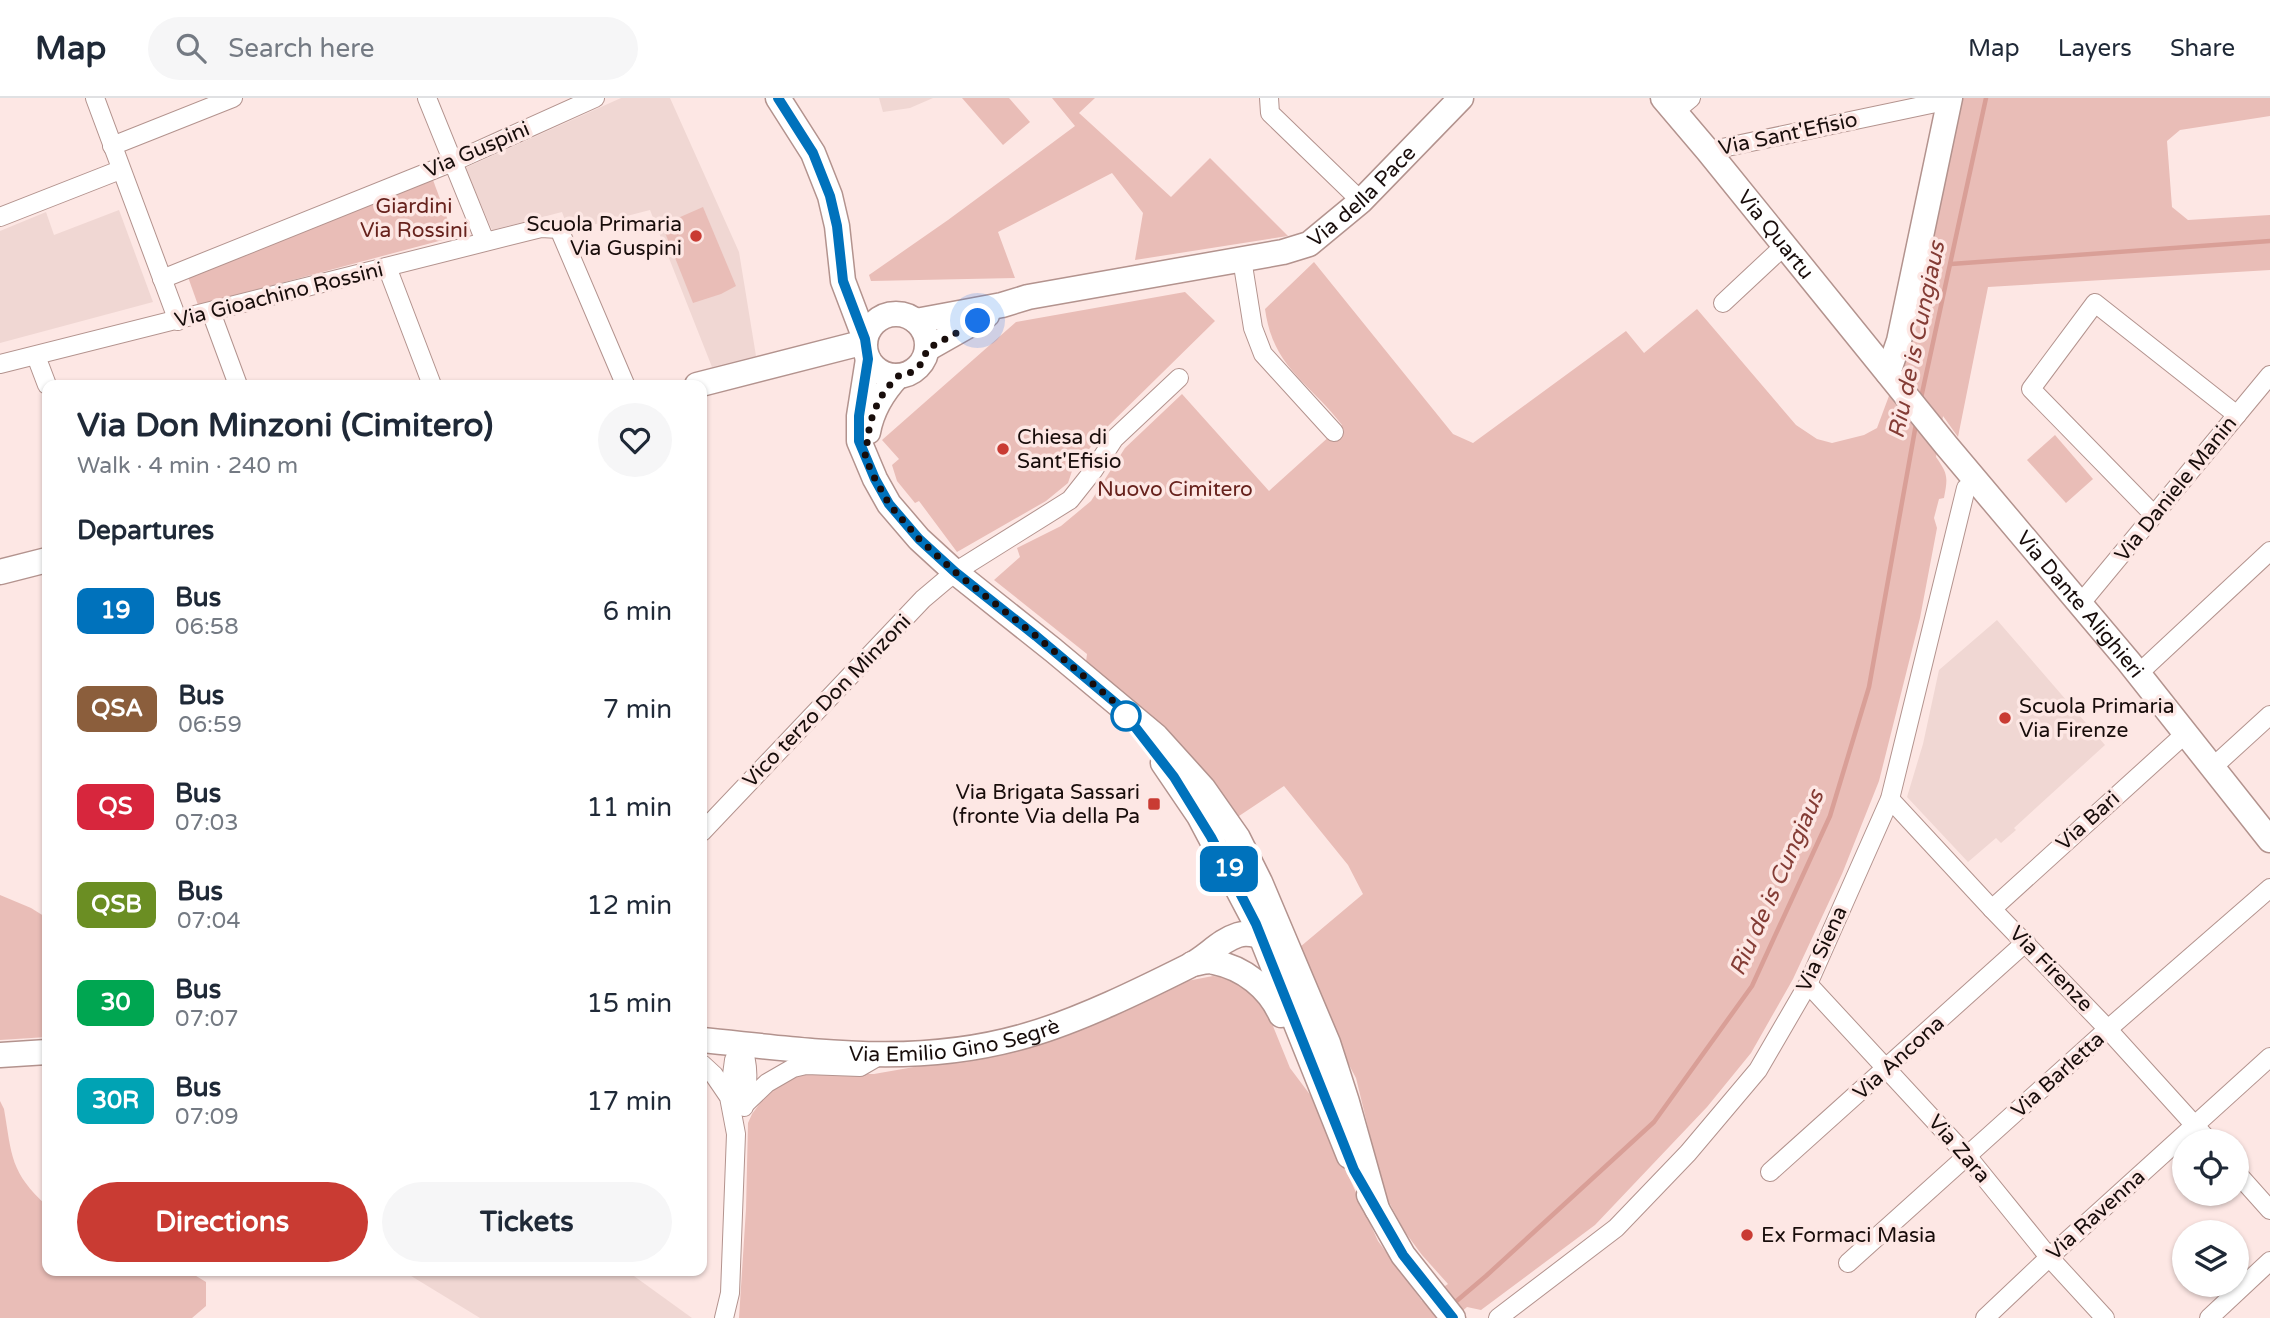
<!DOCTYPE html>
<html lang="en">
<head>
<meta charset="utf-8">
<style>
  :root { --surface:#fff; --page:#f6f6f7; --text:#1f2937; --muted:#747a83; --line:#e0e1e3; --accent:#c93b33 }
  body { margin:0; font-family:"Varela Round",sans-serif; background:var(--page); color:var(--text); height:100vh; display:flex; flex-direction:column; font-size:26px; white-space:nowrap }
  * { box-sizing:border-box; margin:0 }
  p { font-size:23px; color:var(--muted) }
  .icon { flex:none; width:38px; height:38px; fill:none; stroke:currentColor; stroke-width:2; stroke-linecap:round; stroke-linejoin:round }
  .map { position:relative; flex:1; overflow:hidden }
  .details { position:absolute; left:42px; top:282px; width:665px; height:896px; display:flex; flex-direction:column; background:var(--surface); border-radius:14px; box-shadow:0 2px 5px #0004 }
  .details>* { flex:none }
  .badge { padding:0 14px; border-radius:10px; font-size:24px; line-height:46px }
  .controls { position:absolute; left:2172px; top:1031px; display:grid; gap:14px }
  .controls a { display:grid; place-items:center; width:77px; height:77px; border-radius:50%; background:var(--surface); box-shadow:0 2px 5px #0004; font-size:35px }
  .you { position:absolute; width:35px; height:35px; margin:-18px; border:5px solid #fff; border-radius:50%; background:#1a73e8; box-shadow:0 0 0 10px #1a73e833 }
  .map>.badge { position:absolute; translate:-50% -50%; box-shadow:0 0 0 4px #fff }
  h2 { padding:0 35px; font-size:26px; line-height:63px }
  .round { display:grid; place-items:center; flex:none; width:74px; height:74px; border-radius:37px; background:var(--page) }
  .summary { display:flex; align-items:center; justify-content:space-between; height:119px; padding:0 35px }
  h1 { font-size:33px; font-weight:700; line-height:52px }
  .button { display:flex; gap:14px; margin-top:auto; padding:14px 35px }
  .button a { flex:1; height:80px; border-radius:42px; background:var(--accent); color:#fff; font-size:28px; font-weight:700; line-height:80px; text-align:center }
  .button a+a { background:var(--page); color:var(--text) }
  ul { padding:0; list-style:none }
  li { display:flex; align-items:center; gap:21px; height:98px; padding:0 35px }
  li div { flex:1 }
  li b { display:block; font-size:26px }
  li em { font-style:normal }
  li .badge { min-width:77px; font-weight:700; text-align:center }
  header { display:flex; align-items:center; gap:42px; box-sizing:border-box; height:98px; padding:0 35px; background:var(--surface); border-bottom:2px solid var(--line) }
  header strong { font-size:33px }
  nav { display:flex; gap:38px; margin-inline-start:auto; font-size:24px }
  .search { width:490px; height:63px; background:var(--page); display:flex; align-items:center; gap:18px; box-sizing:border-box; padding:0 24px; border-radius:38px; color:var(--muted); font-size:26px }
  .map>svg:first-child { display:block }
</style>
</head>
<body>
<header>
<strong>Map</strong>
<div class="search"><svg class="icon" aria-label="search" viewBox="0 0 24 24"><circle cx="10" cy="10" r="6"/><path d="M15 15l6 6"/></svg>Search here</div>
<nav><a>Map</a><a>Layers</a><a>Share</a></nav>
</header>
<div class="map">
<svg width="2270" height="1220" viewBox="0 0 2270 1220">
  <rect width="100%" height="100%" fill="#fde7e4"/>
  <g fill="#f0d7d3">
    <path d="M621,0H670L739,154L756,258L712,269L650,112L569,133L562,114L492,132L465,70Z"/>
    <path d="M879,0H933L910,10L883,14Z"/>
    <path d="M119,112L153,204L0,245V133L46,114L54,137Z"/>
    <path d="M1997,522L2105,647L2014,730L2016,732L2001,745L1996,740L1968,764L1907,699L1923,646L1939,572Z"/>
    <path d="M403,1173H627L692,1220H480Z"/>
  </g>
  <g fill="#e9bdb7">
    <path d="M962,0H1009L1030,24L1003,47Z"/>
    <path d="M1052,0H1095L1079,15L1171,99L1210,60L1288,138L1135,162L1143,115L1112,75L998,134L1015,180L871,183L869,177L948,122L1075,28Z"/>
    <path d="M1956,0H2270V18L2180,32L2167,43L2172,109L2188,122L2270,117V172L1988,189L1958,339L1943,318L1936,359C1948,376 1948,379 1944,400L1939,401L1934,420L1937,430L1920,520L1879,683L1842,776L1793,881L1751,955L1707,1009L1595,1127L1481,1212L1467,1209L1454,1220H739L746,1111L748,1025L752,1016L769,993L796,979L808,976H874L994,955L1184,881L1187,883L1213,878L1226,880L1242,886L1266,911L1290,970L1314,1002L1378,1143L1422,1203L1448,1186L1422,1157L1405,1134L1384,1095L1356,980L1341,952L1300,849L1363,796L1348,767L1284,688L1236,720C1211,677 1177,644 1142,609L1139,612L1086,564L1087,556L994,482L1020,459L1017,450L1061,428L1091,403L1125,350L1182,296L1269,393L1342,327C1309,284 1273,270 1265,211L1314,164L1453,336L1473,345L1626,233L1644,255L1697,211L1796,327L1817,341L1832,345L1864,337L1877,330L1902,263Z"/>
    <path d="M433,82L454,139L198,207L188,179Z"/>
    <path d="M703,109L736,188L721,196L693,205L662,127Z"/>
    <path d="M1185,194L1215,223L1104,332L1072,373L1068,385L1046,403L957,454L919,403L915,405L897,383L892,367L899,361L882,342L1016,224Z"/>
    <path d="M2055,337L2093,381L2066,405L2027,362Z"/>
    <path d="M0,797L31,810L47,820V939L0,942Z"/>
    <path d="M0,1003L4,1011C12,1058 10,1074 47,1108V1172L188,1173L206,1184V1208L192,1220H0Z"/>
  </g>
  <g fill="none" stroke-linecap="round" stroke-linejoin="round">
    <g stroke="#d99f97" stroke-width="4.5">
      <path d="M1951,166L2270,143"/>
      <path d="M1921,300L1986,0"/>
      <path d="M1453,1206L1486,1178L1654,1024L1752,888L1830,718L1869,589L1916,326"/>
    </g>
    <defs>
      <g id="street">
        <path d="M95,0L178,223"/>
        <path d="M427,0L485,143"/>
        <path d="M1269,0L1270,15L1361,103"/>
        <path d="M1674,14L1691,0"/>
        <path d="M112,48L233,0"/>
        <path d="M1708,53L1950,2"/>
        <path d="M0,119L120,72"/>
        <path d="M1242,161L1253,230L1263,256L1334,334"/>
        <path d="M387,169L432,287"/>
        <path d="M162,181L453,64L595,0"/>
        <path d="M1723,205L1784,148"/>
        <path d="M211,214L238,287"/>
        <path d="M36,258L47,287"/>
        <path d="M0,266L541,130L559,131L625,286"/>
        <path d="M2154,417L2031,291L2095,205L2237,317"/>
        <path d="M2081,505L2270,277"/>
        <path d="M2139,575L2270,453"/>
        <path d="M2213,669L2270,617"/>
        <path d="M1890,701L1992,811L2103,926L2209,1043"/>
        <path d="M702,734L923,501L955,474L1070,402L1093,373L1114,341L1179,280"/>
        <path d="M1992,811L2185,636"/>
        <path d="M1808,886L1968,1059L2049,1159L2105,1220"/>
        <path d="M741,946C750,967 748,987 744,1009"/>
        <path d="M702,966L714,977L729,999L736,1036L730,1195L724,1220"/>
        <path d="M729,999L734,962L741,946"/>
        <path d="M745,1006L767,985L793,970L806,967L860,969L879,958"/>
        <path d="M1770,1074L2026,844"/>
        <path d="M2236,1074L2270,1112"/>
        <path d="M1848,1165L2108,931L2270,790"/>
        <path d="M1498,1220L1616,1130L1688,1055L1758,972L1808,886L1890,701L1966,390L1977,383"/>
        <path d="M1985,1220L2057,1152L2270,959"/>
        <path d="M2209,1220L2270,1163"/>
      </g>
      <g id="secondary">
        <path d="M778,0L813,55L830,98L837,128L843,183L865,241"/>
        <path id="s1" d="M1663,0L1708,53L1946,347L2129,564L2270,742"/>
        <circle cx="896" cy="247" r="31"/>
        <path id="s2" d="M916,223L1002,207L1028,199L1283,154L1309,146L1361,103L1461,0"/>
        <path d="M927,251L987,217"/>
        <path d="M868,261L859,318V343L875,381L889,406L919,441L955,474L1053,552L1156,638L1203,690L1238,740L1260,784L1328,945L1347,1004L1377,1111"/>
        <path d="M1888,275L1899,243L1950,0"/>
        <path d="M697,287L865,244"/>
        <path d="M868,334C872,312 883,294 898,278"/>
        <path d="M0,474L47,462"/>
        <path d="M1163,665L1199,718L1256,826L1349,1058"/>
        <path d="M1192,866C1199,865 1208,862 1214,864C1244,870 1269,890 1281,917"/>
        <path id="s3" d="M702,942C814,953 917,970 1028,937C1080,922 1141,892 1189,868C1207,859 1219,843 1238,837C1250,833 1263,839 1274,842L1283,862"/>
        <path d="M0,957L47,954"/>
        <path d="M1369,1097L1403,1157L1453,1220"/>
      </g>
    </defs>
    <use href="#street" stroke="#b3938e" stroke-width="20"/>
    <use href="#secondary" stroke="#b3938e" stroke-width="27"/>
    <use href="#street" stroke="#fff" stroke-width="18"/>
    <use href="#secondary" stroke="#fff" stroke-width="24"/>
  </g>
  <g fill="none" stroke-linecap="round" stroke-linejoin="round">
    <defs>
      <path id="line" d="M778,0L813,55L830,98L837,128L843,183L865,241L868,261L859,318V343L875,381L889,406L919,441L955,474L1036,538L1118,607L1174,679L1211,739L1256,826L1354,1072L1403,1157L1453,1220"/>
    </defs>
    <use href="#line" stroke="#fff" stroke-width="16"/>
    <use href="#line" stroke="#0072bc" stroke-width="10"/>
    <path stroke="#180d0b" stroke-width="7" stroke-dasharray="0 12.6" d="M978,223L927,251L924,261L918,270L908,276L898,278L886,291L878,304L870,325L865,359L875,381L889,406L919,441L955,474L1036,538L1118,607L1132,625L1126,618"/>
  </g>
  <g fill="#c93b33" stroke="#fde7e4" stroke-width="2.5">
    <circle cx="696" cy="138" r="7"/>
    <circle cx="1003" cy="351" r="7"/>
    <circle cx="2005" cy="620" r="7"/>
    <rect x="1147" y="699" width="14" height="14" rx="3.5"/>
    <circle cx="1747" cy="1137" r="7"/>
  </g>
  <circle fill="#fff" stroke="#0072bc" stroke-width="3.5" cx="1126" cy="618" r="14"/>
  <g text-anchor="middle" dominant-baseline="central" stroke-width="7" stroke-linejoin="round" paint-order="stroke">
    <g font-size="21" fill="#180d0b" stroke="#fde7e4">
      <text transform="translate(1788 36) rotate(-12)">Via Sant'Efisio</text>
      <text transform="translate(477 52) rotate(-23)">Via Guspini</text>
      <text stroke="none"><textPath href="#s2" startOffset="472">Via della Pace</textPath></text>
      <text stroke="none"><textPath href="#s1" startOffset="177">Via Quartu</textPath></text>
      <text transform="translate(279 197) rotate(-14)">Via Gioachino Rossini</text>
      <text transform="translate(2176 391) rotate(-51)">Via Daniele Manin</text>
      <text stroke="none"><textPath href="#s1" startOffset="656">Via Dante Alighieri</textPath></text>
      <text transform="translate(827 603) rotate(-46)">Vico terzo Don Minzoni</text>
      <text transform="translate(2088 723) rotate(-42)">Via Bari</text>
      <text transform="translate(1822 851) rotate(-65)">Via Siena</text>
      <text transform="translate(2051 871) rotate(46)">Via Firenze</text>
      <text stroke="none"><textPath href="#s3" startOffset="254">Via Emilio Gino Segrè</textPath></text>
      <text transform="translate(1899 960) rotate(-42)">Via Ancona</text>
      <text transform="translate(2058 977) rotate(-42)">Via Barletta</text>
      <text transform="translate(1959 1051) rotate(49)">Via Zara</text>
      <text transform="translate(2096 1117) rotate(-42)">Via Ravenna</text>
    </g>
    <g font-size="21" fill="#67221d" stroke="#fde7e4">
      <text x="414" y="108">Giardini<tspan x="414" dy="24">Via Rossini</tspan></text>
      <text x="1175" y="391">Nuovo Cimitero</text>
    </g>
    <g font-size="21" fill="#180d0b" stroke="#fde7e4" text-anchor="start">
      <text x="682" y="126" text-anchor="end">Scuola Primaria<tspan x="682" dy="24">Via Guspini</tspan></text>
      <text x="1017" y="339">Chiesa di<tspan x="1017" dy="24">Sant'Efisio</tspan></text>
      <text x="2019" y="608">Scuola Primaria<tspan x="2019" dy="24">Via Firenze</tspan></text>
      <text x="1140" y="694" text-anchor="end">Via Brigata Sassari<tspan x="1140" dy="24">(fronte Via della Pa</tspan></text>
      <text x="1761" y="1137">Ex Formaci Masia</text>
    </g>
    <g font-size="23" font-style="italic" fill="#843c35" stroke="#fde7e4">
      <text transform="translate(1917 242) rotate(-78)">Riu de is Cungiaus</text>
      <text transform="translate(1777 785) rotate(-66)">Riu de is Cungiaus</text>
    </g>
  </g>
</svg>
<div class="controls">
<a><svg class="icon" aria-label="locate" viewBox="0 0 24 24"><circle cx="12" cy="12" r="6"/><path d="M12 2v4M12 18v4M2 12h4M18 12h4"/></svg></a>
<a><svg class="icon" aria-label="layers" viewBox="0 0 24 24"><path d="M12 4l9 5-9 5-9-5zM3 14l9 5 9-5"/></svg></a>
</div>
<div class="you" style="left:978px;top:223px"></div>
<b class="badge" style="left:1229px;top:771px;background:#0072bc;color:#fff">19</b>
<section class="details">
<div class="summary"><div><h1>Via Don Minzoni (Cimitero)</h1><p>Walk · 4 min · 240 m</p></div><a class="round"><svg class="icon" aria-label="heart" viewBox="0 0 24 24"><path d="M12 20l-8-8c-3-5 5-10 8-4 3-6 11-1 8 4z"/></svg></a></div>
<h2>Departures</h2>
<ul>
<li><span class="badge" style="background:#0072bc;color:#fff">19</span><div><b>Bus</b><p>06:58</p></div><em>6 min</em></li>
<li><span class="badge" style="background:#8b5e3c;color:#fff">QSA</span><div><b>Bus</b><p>06:59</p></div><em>7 min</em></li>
<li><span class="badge" style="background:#d7263d;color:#fff">QS</span><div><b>Bus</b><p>07:03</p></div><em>11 min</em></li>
<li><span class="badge" style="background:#6b8e23;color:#fff">QSB</span><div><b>Bus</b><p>07:04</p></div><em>12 min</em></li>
<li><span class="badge" style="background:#00a651;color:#fff">30</span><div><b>Bus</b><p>07:07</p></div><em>15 min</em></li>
<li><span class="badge" style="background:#00a3b4;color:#fff">30R</span><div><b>Bus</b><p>07:09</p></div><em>17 min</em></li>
</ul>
<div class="button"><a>Directions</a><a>Tickets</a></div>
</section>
</div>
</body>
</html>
